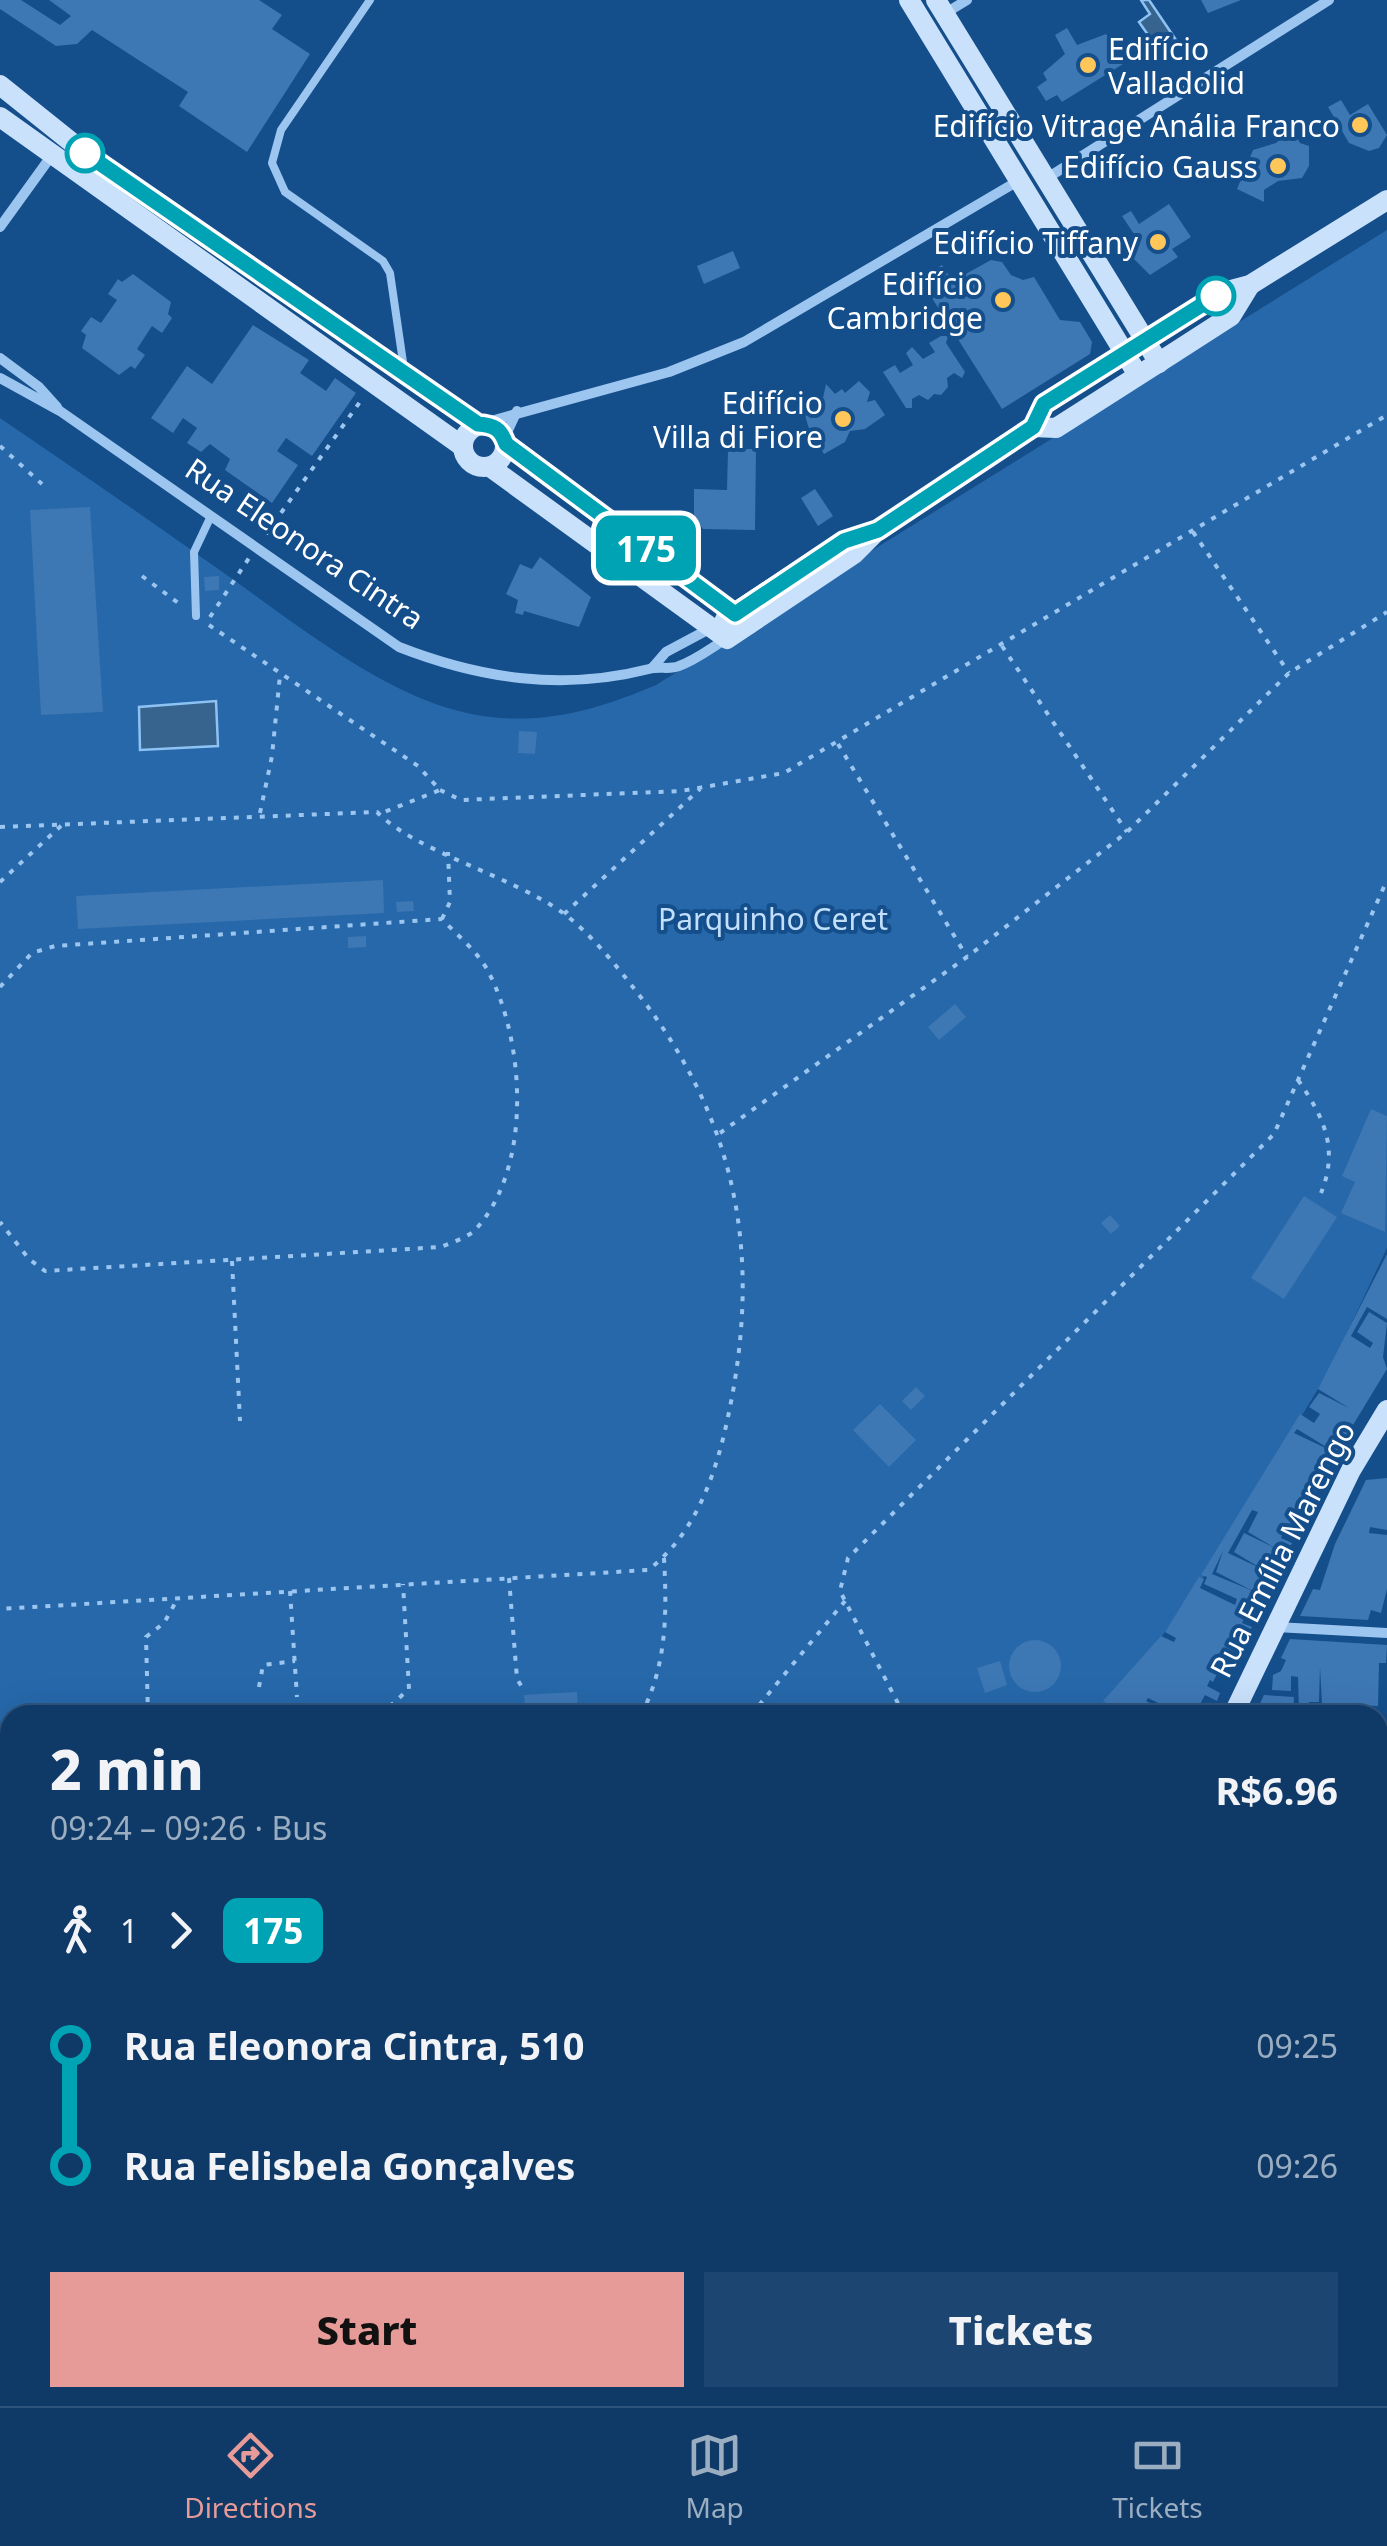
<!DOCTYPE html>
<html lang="en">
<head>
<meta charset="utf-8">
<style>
  :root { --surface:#0f3a68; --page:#1d4571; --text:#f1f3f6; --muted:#9badc0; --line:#2f547c; --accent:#e69b98 }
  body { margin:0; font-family:"Noto Sans",sans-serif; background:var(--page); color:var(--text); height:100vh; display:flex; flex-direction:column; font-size:38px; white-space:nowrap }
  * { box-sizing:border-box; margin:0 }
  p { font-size:32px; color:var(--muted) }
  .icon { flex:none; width:55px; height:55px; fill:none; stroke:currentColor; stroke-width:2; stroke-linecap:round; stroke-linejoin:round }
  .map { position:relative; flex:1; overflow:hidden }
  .details { position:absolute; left:0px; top:1705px; width:1388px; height:702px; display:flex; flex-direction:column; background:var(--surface); border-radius:30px 30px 0 0; box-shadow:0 10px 40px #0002,0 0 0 2px var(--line) }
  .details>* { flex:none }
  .badge { padding:0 20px; border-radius:15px; font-size:35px; line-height:65px }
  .map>.badge { position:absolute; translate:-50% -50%; box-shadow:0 0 0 5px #fff }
  .legs { display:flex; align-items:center; gap:15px; height:110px; padding:0 50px; font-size:32px }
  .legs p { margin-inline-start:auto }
  .summary { display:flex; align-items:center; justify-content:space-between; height:170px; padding:0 50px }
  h1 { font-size:55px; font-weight:800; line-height:75px }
  .cta { display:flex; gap:20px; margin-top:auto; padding:20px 50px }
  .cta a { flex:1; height:115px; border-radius:0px; background:var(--accent); color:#111; font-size:40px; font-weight:800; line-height:115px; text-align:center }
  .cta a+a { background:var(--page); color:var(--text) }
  ul { padding:0 50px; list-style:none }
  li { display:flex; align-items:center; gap:35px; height:120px; font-size:38px }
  li i { display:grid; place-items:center; width:15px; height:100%; margin:0 12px; background:currentColor }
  li i::after { content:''; width:25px; height:25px; margin:-12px; border:8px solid; border-radius:50%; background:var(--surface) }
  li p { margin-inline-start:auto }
  li:first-child i { background:linear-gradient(#0000 50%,currentColor 0) }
  li:last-child i { background:linear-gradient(currentColor 50%,#0000 0) }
  .tabs { display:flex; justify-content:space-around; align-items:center; height:140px; border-top:2px solid var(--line); background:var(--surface); font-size:28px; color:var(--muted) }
  .tabs a { display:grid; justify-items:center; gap:5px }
  .tabs .selected { color:var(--accent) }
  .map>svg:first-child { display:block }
</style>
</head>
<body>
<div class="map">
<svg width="1387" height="2406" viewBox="0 0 1387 2406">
  <rect width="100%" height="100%" fill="#144e8b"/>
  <path fill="#2668aa" d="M1387,230V1248L1329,1371L1198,1586L1126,1686L1093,1715H10V1820L0,1819V418C72,467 144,516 214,566C289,618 381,696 471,714C538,727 595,711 656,685Z"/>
  <g fill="#37638f" stroke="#8dc2f3" stroke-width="2.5">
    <path d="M1141,0H1149L1178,43L1170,48L1162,36L1153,42L1139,22L1150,14Z"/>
    <path d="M216,701L218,746L140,750L139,707Z"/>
  </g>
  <g fill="#3d77b4" fill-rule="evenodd">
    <path d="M0,0H21L60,25L71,16L49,0H259L282,15L272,29L310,54L247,152L179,106L188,92L92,30L77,44L56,46L0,9Z"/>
    <path d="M1201,0H1241L1208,13Z"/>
    <path d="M1067,28L1077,45L1106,34L1111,41L1122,35L1130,49L1120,56L1123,64L1062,102L1057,95L1046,101L1037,87L1047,80L1043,73L1065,54L1055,35Z"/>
    <path d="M1341,100L1350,115L1368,104L1387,135L1379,148L1369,151L1349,143L1328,107Z"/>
    <path d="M1292,129L1300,143L1309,146V166L1302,178L1278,181L1264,190V202L1237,189L1253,150L1276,143Z"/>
    <path d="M1169,204L1191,237L1172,249L1178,257L1150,275L1129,254L1136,237L1122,216L1131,211L1139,224Z"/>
    <path d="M733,251L740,268L704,284L697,266Z"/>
    <path d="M991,260L1002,262L1011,275L1023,280L1034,277L1060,320L1080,322L1092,342L1090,354L1002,409L920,279L942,265L953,281Z"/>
    <path d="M133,274L171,302L168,314L172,318L162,333L152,326L137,349L145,355L135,369L131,366L119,375L82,348L86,335L81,331L91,317L101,323L117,300L108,294L118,279L122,282Z"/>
    <path d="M253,325L309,360L300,373L326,391L335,378L356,393L312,456L286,438L277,451L298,465L272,503L225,470L230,459L210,444L201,452L187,443L197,428L183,418L173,433L151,418L187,366L212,384Z"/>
    <path d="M941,336H948L946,343L965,372L962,378L954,373L947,378L948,387L941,395L934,394L928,400L919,395L912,399V408H906L883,372L895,365L900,373L913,365L906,353L912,347L923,359L935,352L929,343Z"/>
    <path d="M859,381L870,392L867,402L875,400L885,415L865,429L850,431L845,442L824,454L814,437L819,432L809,429L805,415L821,407L826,384L835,394L842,389L845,393Z"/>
    <path d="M728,449H756L755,530L703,529L694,516V489L727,490Z"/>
    <path d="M815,489L833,516L818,526L801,498Z"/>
    <path d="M90,507L103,712L41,715L30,510Z"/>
    <path d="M540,557L591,597L579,627L524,611L523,615L515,613L518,600L506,594L520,564L532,569Z"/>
    <path d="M219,576V590L205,591L204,577Z"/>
    <path d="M519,731L537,732L535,754L518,753Z"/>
    <path d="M383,880L384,913L78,929L76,896Z"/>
    <path d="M413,901L414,911L397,912L396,902Z"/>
    <path d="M366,936V947L348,948V937Z"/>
    <path d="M955,1004L966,1017L939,1040L928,1027Z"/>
    <path d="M1371,1109L1387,1116L1385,1232L1341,1213L1355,1182L1342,1176Z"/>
    <path d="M1304,1196L1337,1217L1284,1299L1251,1278Z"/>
    <path d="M1110,1215L1120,1226L1111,1234L1101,1223Z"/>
    <path d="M1387,1254V1319L1367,1307L1351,1336L1370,1348L1373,1343L1357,1332L1369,1312L1387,1323L1383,1357L1387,1369L1336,1453L1297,1429L1294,1433L1336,1453L1297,1531L1286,1526L1281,1538L1292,1543L1276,1575L1267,1571L1259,1593L1267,1596L1258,1615L1248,1610L1242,1623L1252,1627L1230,1673L1220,1668L1213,1682L1210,1680L1207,1686L1220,1693L1217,1701L1205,1695L1199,1706L1210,1715H1183L1148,1698L1146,1701L1174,1715H1142L1128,1708L1125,1715H1109L1115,1707L1103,1701L1161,1636L1174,1642L1176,1638L1165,1632L1199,1577L1204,1579L1200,1588L1235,1605L1237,1599L1204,1584L1207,1577L1201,1575L1300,1414L1314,1423L1320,1414L1309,1407L1319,1393L1349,1408L1318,1389ZM1252,1510L1258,1512L1248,1532L1275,1548L1244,1533L1234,1552L1262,1569L1228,1553ZM1223,1551L1216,1572L1253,1591L1212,1574Z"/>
    <path d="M916,1387L925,1396L911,1410L902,1401Z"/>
    <path d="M880,1404L916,1440L889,1467L853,1430Z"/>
    <path d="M1387,1478V1530L1370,1527L1369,1533L1387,1535V1589L1381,1613L1371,1610L1368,1620L1300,1616L1313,1589L1320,1590L1335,1544L1366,1480Z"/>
    <path d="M1290,1639L1387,1645L1386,1663H1379L1378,1706L1322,1704L1320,1667L1319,1702H1309V1714H1299L1298,1677L1291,1676V1691L1272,1690L1273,1675L1281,1671L1286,1660L1281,1658Z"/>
    <circle cx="1035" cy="1666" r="26"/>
    <path d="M1000,1661L1007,1685L985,1693L977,1668Z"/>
    <path d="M577,1692L578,1711L526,1714L524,1695Z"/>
    <path d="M1264,1695L1294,1697L1293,1712L1269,1711L1259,1706Z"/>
    <path d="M1384,1786H1387V1888L1378,1885Z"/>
    <path d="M1378,1923L1387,1926V1958L1383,1956L1378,1970Z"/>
    <path d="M10,1943V2002L0,2000V1949Z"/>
    <path d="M1386,1964L1387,2001L1381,2010L1387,2012V2040L1378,2037V1979L1381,1980Z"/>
    <path d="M0,2069L10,2070V2106L0,2094Z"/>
    <path d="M1378,2089L1387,2092V2323L1378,2313Z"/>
    <path d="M0,2247L10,2252V2301L0,2300Z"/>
    <path d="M1378,2320L1387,2330V2352L1378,2361Z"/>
    <path d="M0,2355L10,2356V2399L15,2398L14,2406H0Z"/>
    <path d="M31,2398H58L56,2406L29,2404Z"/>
    <path d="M67,2398H100L99,2406H66Z"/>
    <path d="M148,2398H168L175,2406H139Z"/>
    <path d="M273,2398H327L363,2404L271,2406Z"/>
    <path d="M586,2398H638L637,2406Z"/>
    <path d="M644,2398H676L675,2406H643Z"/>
    <path d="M677,2398H696L698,2406H679Z"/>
    <path d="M872,2398H944L948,2405L851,2406Z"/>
    <path d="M1227,2398H1254L1250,2406H1231L1234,2400Z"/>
    <path d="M1288,2398H1330L1334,2402L1329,2406H1296Z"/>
  </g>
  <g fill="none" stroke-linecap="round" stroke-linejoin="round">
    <g stroke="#9cc6f0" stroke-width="4" stroke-dasharray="5 8" stroke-linecap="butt">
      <path d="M0,446L42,484"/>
      <path d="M1193,532L1289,673"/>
      <path d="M266,534L362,399"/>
      <path d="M142,576L181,605"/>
      <path d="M210,617L249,558"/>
      <path d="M209,625L418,766L440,790L379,814"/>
      <path d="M1002,646L1127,832"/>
      <path d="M838,744L967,957"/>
      <path d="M440,790L461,800L681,791L784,773L1387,415"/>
      <path d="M260,813L272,756L280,675"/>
      <path d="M0,827L377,812C416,852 512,876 563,913C590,933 615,964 636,991C737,1120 762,1253 729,1412C717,1471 697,1533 648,1570L0,1609"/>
      <path d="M0,882L63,824"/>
      <path d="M564,914L700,789"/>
      <path d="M442,919L450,902L448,852"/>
      <path d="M0,987L32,953L55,946L442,919C457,935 478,952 488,971C525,1041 533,1168 475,1230C467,1238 452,1242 441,1247L45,1271L29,1259L0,1222"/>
      <path d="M1298,1080C1324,1117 1339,1149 1321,1193"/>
      <path d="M720,1133L967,957L1127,832L1289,673L1387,612"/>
      <path d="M232,1261L240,1421"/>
      <path d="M509,1578L517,1679L525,1692"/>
      <path d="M290,1591L297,1697"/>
      <path d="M259,1687L263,1665L295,1661"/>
      <path d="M148,1715L146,1637L164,1623L178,1598"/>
      <path d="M380,1715L409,1689L403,1584"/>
      <path d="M641,1715C667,1665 667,1613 664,1558"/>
      <path d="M751,1715L845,1601"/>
      <path d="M904,1715L840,1591L848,1558L1274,1134L1387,880"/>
    </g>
    <g stroke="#9cc6f0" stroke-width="8">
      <path d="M370,0L281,130L272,163L285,192L383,261L390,273L404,369"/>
      <path d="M196,616L194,552L211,516"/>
    </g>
    <g stroke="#9cc6f0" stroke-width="10">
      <path d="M944,14L967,0"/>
      <path d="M1044,180L1329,0"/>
      <path d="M0,227L52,155"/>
      <path d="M0,358L39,387L57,407"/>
      <path d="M0,378L60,411L399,647C481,679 563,691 649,669C659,666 670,670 679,666C696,660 711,648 726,639"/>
      <path d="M480,424L669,372L744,342L1018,181"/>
      <path d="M504,439L517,411"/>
      <path d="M653,667L666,652L711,628"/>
      <path d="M1276,1627L1387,1633"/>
      <path d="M1378,1741L1387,1742"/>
      <path d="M1378,1912L1387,1916"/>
      <path d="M0,1931L10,1925"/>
      <path d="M0,2323L10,2324"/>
      <path d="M456,2398L501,2406"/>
      <path d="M968,2398L972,2406"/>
      <path d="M1091,2398L1110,2406"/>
      <path d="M784,2406L804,2398"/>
    </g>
    <g stroke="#c9e1fb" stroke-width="20">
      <path d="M909,0L1138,375"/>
      <path d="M936,0L1159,363"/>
      <path d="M0,85L85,153L478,424"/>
      <path d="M0,117L462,446"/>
      <circle cx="484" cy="446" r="21"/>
      <path d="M1033,427L1056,428L1172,354L1231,316L1250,285"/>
      <path d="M506,444L749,624"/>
      <path d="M490,467L727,639L854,554L878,530L1033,427L1044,404L1220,293L1250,285L1387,200"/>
      <path d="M725,619L844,541L871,532"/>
      <path d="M1233,1715L1351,1470L1387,1410"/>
      <path d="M0,2036L10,2038"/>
      <path d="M1378,2064L1387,2067"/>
      <path d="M0,2177L10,2189"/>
      <path d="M1378,2394L1387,2386"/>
      <path d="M192,2398L199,2406"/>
    </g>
  </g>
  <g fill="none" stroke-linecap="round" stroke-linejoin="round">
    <defs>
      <path id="line-1" d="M85,153L478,424C494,425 501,429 506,444L735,614L844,541L878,530L1033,427L1044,404L1216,296"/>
    </defs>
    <use href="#line-1" stroke="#fff" stroke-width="22"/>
    <use href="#line-1" stroke="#00a3b4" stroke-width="15"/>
  </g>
  <g fill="#ffc75a" stroke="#144e8b" stroke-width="4">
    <circle cx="1088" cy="65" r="10"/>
    <circle cx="1360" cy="125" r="10"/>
    <circle cx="1278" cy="166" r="10"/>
    <circle cx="1158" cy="242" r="10"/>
    <circle cx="1003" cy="300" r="10"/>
    <circle cx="843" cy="419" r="10"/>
  </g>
  <g fill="#fff" stroke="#00a3b4" stroke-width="5">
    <circle cx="85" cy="153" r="18"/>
    <circle cx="1216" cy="296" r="18"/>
  </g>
  <g text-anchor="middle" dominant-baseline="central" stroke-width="8" stroke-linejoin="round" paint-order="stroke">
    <g font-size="30" fill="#fff" stroke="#144e8b" text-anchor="end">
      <text x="1108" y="48" text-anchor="start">Edifício<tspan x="1108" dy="34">Valladolid</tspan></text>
      <text x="1340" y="125">Edifício Vitrage Anália Franco</text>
      <text x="1258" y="166">Edifício Gauss</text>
      <text x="1138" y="242">Edifício Tiffany</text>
      <text x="983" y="283">Edifício<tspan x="983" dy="34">Cambridge</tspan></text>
      <text x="823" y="402">Edifício<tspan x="823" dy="34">Villa di Fiore</tspan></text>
    </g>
    <g font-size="30" fill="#fff" stroke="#144e8b">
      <text transform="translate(305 543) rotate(34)">Rua Eleonora Cintra</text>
      <text transform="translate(1282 1549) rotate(-63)">Rua Emília Marengo</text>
    </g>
    <g font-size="30" fill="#c2dffc" stroke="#144e8b">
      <text x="773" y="918">Parquinho Ceret</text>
    </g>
  </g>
</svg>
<b class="badge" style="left:646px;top:548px;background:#00a3b4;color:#fff">175</b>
<section class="details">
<div class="summary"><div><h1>2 min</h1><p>09:24 – 09:26 · Bus</p></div><b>R$6.96</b></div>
<div class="legs"><svg class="icon" aria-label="walk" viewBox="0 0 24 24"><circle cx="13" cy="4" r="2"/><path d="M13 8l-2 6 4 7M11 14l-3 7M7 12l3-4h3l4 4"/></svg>1<svg class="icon" aria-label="forward" viewBox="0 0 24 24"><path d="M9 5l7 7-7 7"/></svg><b class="badge" style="background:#00a3b4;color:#fff">175</b></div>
<ul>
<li><i style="color:#00a3b4"></i><b>Rua Eleonora Cintra, 510</b><p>09:25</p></li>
<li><i style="color:#00a3b4"></i><b>Rua Felisbela Gonçalves</b><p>09:26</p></li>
</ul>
<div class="cta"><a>Start</a><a>Tickets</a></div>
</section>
</div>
<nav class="tabs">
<a class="selected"><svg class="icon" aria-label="directions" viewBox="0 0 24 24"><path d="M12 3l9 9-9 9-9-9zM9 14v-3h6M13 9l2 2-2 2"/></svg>Directions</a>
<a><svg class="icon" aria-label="map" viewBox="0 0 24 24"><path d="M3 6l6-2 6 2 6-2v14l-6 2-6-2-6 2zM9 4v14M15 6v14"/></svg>Map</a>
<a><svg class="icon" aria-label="tickets" viewBox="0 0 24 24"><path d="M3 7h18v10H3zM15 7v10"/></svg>Tickets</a>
</nav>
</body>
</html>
